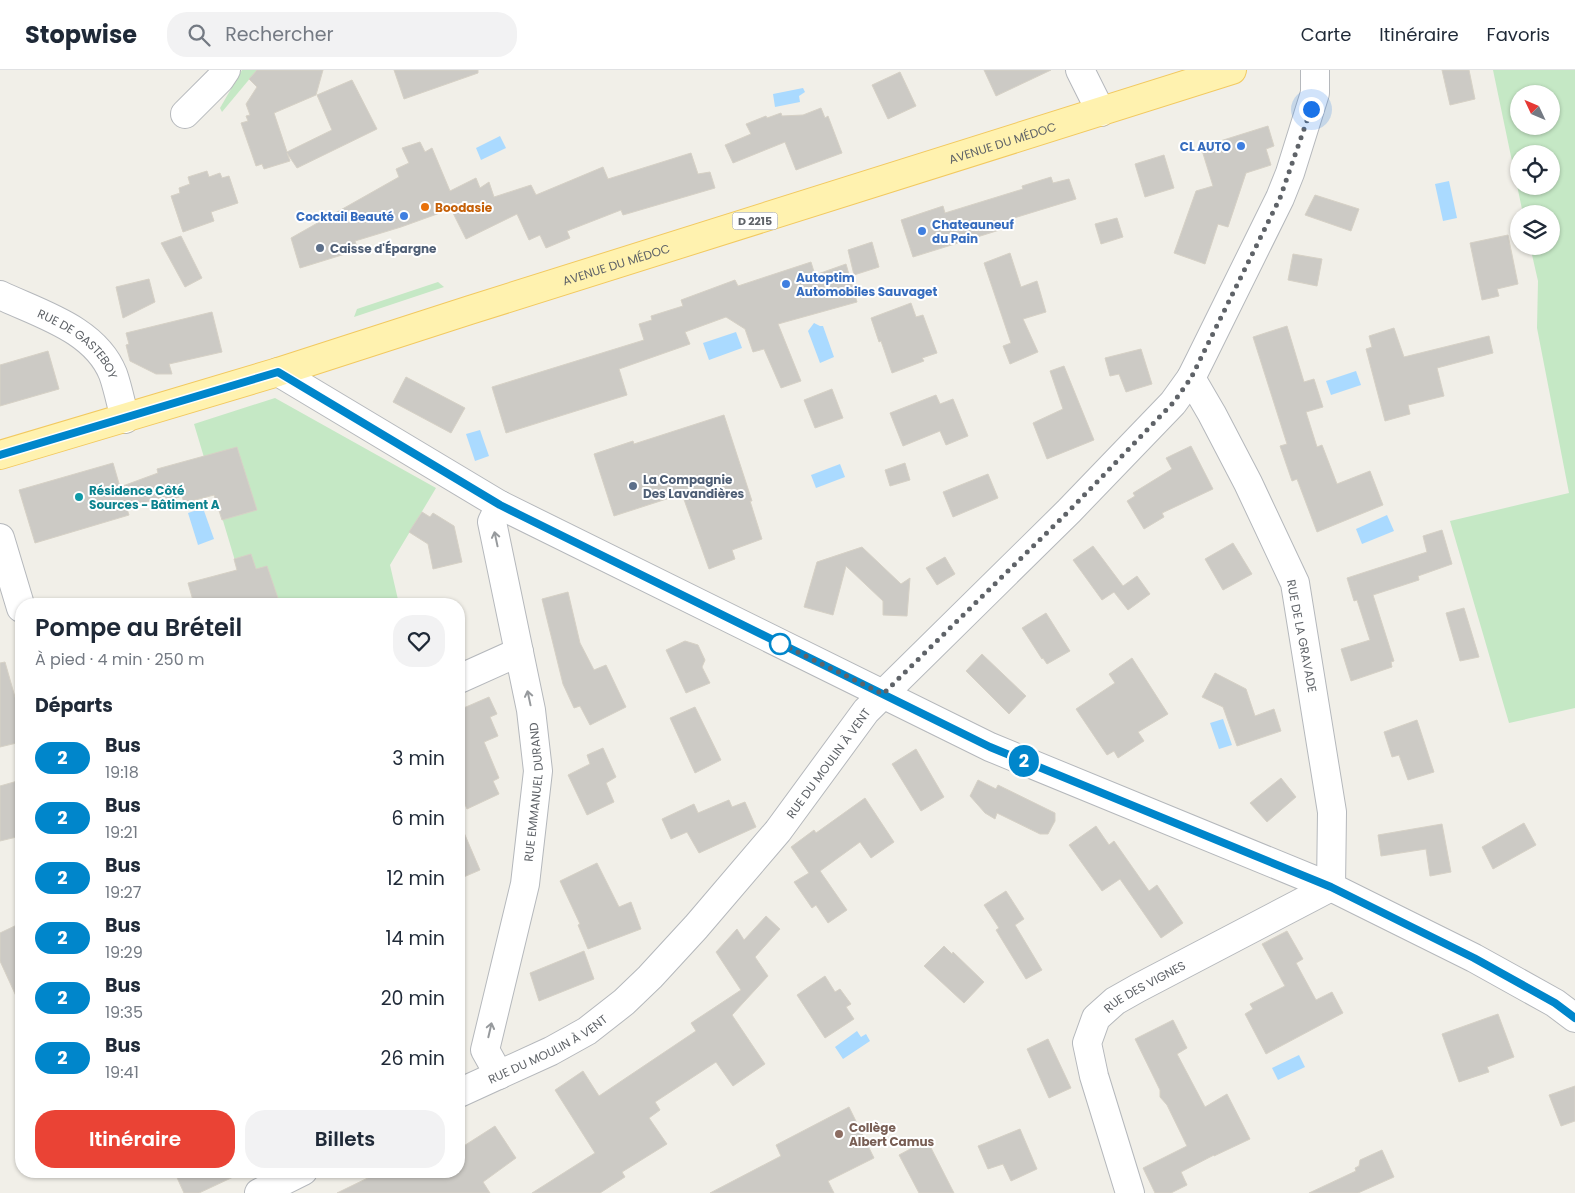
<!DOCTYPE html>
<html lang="fr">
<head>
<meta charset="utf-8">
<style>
  :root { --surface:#fff; --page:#f2f2f3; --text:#1f2937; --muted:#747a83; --line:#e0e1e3; --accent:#ea4335 }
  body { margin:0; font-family:Poppins,sans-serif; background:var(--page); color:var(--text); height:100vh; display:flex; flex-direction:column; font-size:19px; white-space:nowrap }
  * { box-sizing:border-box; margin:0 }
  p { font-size:16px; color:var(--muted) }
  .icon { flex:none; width:28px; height:28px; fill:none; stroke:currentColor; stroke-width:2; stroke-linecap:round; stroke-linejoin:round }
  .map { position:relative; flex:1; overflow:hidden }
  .side { position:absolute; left:15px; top:528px; width:450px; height:580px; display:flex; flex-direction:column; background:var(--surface); border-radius:20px; box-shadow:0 1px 4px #0004 }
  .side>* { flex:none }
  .badge { padding:0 10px; border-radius:16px; font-size:18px; line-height:32px }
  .needle { width:32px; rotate:314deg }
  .fabs { position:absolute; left:1510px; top:15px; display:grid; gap:10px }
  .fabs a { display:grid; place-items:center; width:50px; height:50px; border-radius:50%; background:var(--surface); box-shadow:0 1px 4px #0004; font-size:25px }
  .you { position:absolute; width:25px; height:25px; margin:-12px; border:4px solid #fff; border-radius:50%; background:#1a73e8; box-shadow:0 0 0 8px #1a73e833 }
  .map>.badge { position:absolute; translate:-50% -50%; box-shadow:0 0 0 2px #fff }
  h2 { padding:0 20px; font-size:19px; line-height:45px }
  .round { display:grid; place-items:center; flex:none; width:52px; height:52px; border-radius:20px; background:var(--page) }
  .headline { display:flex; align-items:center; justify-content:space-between; height:85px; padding:0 20px }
  h1 { font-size:24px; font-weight:600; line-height:38px }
  .action { display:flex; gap:10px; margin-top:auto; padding:10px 20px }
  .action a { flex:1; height:58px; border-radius:20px; background:var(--accent); color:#fff; font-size:20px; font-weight:600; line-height:58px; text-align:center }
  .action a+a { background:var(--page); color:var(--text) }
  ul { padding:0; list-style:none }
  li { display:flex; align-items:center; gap:15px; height:60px; padding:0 20px }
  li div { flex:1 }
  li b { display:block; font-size:19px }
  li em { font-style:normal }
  li .badge { min-width:55px; font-weight:700; text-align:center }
  header { display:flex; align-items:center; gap:30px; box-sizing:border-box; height:70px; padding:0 25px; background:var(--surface); border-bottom:1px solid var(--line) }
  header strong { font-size:24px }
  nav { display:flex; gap:28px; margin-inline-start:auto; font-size:18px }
  .search { width:350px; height:45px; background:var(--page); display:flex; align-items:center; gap:12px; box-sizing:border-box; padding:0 18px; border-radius:20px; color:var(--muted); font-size:19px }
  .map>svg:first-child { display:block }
</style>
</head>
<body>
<header>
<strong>Stopwise</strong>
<div class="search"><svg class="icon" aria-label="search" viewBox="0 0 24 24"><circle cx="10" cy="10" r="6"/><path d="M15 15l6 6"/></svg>Rechercher</div>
<nav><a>Carte</a><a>Itinéraire</a><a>Favoris</a></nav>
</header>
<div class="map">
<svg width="1575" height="1123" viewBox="0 0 1575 1123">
  <rect width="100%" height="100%" fill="#f1efe8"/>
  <g fill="#c5e8c5" fill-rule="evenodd">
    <path d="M242,0H257L222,42L220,38Z"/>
    <path d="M1493,0H1575V638L1509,653L1450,451L1569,423L1537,258L1538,211L1530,176H1551V144H1523ZM1519,24H1551V56H1519ZM1519,84H1551V116H1519Z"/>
    <path d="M438,212L444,217L354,247L357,239Z"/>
    <path d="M275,328L436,418L390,495L399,534H248L194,354Z"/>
  </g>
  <g fill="#aadaff">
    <path d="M803,18L805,22L799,26L800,32L775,37L773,24Z"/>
    <path d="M500,66L506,78L481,90L476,78Z"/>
    <path d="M1449,111L1457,148L1443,151L1435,114Z"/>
    <path d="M814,253L820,256H823L834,287L820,293L808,261Z"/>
    <path d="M736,262L742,278L709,290L703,273Z"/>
    <path d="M1356,301L1361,315L1331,325L1326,311Z"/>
    <path d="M480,360L489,386L475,391L466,364Z"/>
    <path d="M840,394L845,407L816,418L811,405Z"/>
    <path d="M203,438L214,469L198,475L188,443Z"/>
    <path d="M1387,445L1394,461L1362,474L1356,459Z"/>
    <path d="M1223,649L1232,675L1219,679L1210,653Z"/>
    <path d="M857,961L861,967L866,964L870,971L843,989L835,977Z"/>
    <path d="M1299,985L1305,997L1278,1010L1272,998Z"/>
  </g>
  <g fill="#cccac5" stroke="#d6d1c6">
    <path d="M257,0H323L316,25L274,43L287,82L332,60L317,25L352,10L377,59L297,98L287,83L290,91L264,99L262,94L256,96L241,53L248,51L246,46L250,45L246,34L257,17L249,9Z"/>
    <path d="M394,0H478V3L404,29Z"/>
    <path d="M984,0H1051L996,26Z"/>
    <path d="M1442,0H1469L1475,29L1450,35Z"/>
    <path d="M900,2L916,36L888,49L872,15Z"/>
    <path d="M821,38L825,48L828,46L842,83L796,100L785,72L733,93L725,75L751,64L746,54L766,46L767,48L781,43L782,46L803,45Z"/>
    <path d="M1268,56L1274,76L1266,79L1271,95L1246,103L1228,157L1218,154L1205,194L1174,183L1196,121L1213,116L1201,77Z"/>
    <path d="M420,72L425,82L432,78L450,121L476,108L480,118L489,112L494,127L531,115L536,125L603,97L608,109L691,83L698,104L710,102L715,118L623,145L621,140L567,161L570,168L546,178L540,165L529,170L517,144L466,169L451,139L401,157L355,171L358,180L300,198L291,168L399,107L396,99L409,93L402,78Z"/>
    <path d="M1164,85L1174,118L1145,127L1135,94Z"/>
    <path d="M207,101L209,107L220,103L222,108L229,106L238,133L211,142L214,151L183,162L171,126L180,123L179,118L190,114L188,107Z"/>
    <path d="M1051,107L1053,113L1069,109L1076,129L1014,148L1015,152L1006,156V158L913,187L901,150L943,136L945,143L1023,119L1022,116Z"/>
    <path d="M1315,125L1359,139L1351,161L1305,145Z"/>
    <path d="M1117,148L1123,167L1101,174L1095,154Z"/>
    <path d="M1508,165L1518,214L1497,219L1499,226L1482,230L1470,173Z"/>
    <path d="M181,166L202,208L185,217L161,173Z"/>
    <path d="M872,172L879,197L854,205L848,180Z"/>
    <path d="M1010,183L1021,217L1037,211L1046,242L1023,249L1038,282L1010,294L1003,276L1011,273L984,193Z"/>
    <path d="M1293,184L1322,189L1317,216L1288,210Z"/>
    <path d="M811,192L815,205L846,194L857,232L778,254L801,311L781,318L764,279L753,282L745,259L726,247L685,262L690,274L619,299L627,325L506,363L492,317L644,270L639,254L652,250L651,246L683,236L681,230L735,210L738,216Z"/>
    <path d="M149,209L155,232L123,248L116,217Z"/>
    <path d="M911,233L916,247L923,245L937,283L922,288L924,291L892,303L881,271L879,272L871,248Z"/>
    <path d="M212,242L222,282L169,294L172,304H156L130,291L126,275L129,274L126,263Z"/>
    <path d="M1287,256L1304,312L1314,309L1323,337L1306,342L1317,377L1322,375L1337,414L1370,401L1383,435L1317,462L1297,409L1292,411L1280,376L1287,374L1253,267Z"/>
    <path d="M1394,258L1404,287L1489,266L1493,283L1437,298L1444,326L1408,335L1410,344L1385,351L1366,279L1372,277L1369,266Z"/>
    <path d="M1141,279L1152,314L1126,322L1119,304L1110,306L1105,288Z"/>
    <path d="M48,281L59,319L0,336V295Z"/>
    <path d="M1064,296L1094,370L1047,389L1033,353L1063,339L1050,301Z"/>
    <path d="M406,307L465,338L451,363L393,332Z"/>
    <path d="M832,319L843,348L815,358L804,330Z"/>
    <path d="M936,325L940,334L953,329L968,366L946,375L940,361L903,376L890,343Z"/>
    <path d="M724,345L752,431H750L762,469L732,480L735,489L709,499L682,424L614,446L594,384L633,371L634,374Z"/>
    <path d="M1191,376L1213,419L1162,443L1164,447L1144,459L1127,431L1135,426L1133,423L1172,399L1166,388Z"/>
    <path d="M237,377L257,440L222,450L214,425L184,433L182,426L167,431L165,426L127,439L129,445L35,473L19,420L113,393L120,417L158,403L157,399Z"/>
    <path d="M905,393L910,410L890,416L885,400Z"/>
    <path d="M988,404L998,428L953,447L943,422Z"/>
    <path d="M422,442L430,447L433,443L454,456L462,492L433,499L428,474L409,462Z"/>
    <path d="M1442,460L1452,494L1418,506L1419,510L1373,525L1394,591L1391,592L1392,597L1351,611L1341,579L1370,570L1357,530L1354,531L1347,508L1427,482L1423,466Z"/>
    <path d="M1233,473L1252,504L1223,520L1205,489Z"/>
    <path d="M1093,476L1123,516L1137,506L1150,524L1128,540L1114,522L1102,530L1073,490Z"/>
    <path d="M862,477L901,514L910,508L907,546L883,545V531L846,496L833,545L804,537L817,492Z"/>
    <path d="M251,484L256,499L267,496L280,534H194L188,513L237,500L234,489Z"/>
    <path d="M945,487L955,504L937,515L926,498Z"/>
    <path d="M568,522L580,573L594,600L606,595L626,637L590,655L580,636L574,638L563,614L542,529Z"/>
    <path d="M1464,538L1479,587L1460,591L1446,543Z"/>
    <path d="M1046,543L1070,581L1047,594L1043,588L1042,589L1022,558Z"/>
    <path d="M685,571L698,575L705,590L702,597L710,613L686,623L666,580Z"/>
    <path d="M982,584L1026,626L1009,644L966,601Z"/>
    <path d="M1132,588L1168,644L1138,662L1144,671L1118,688L1114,681L1107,685L1076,639L1115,613L1109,604Z"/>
    <path d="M5,592L21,648V672L0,677V593Z"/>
    <path d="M1215,603L1246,619L1255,646L1274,639L1281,661L1237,676L1223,637L1202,627Z"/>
    <path d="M489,627L497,644L490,647L498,666L484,672L499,708L493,711L499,724L467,739L459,721V640Z"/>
    <path d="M695,637L721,690L695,703L670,648Z"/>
    <path d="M1417,650L1434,702L1408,710L1399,685L1392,687L1384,662Z"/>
    <path d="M603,678L616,707L606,713L614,732L587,745L568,705L590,694L587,685Z"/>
    <path d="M916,679L944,727L921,741L892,694Z"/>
    <path d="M1281,708L1296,727L1267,752L1250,733Z"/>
    <path d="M21,710V766L0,771V716Z"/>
    <path d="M978,710L996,719L998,715L1055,743V751L1048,764H1040L997,743L995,749L985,743L970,726Z"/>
    <path d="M865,728L894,772L871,788L860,772L820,801L847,840L828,853L816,835L812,838L794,812L809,803L791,777L814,760L816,763Z"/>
    <path d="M729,730L732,737L745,732L756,757L699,783L687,762L671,769L662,749L694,734L698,743Z"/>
    <path d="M459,751L480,800L459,809Z"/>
    <path d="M1524,753L1536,775L1493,799L1482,777Z"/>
    <path d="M1442,754L1451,802L1430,806L1426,779L1381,786L1378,765Z"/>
    <path d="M1096,756L1109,775L1114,771L1149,821L1157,815L1183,853L1161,868L1120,809L1102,821L1069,775Z"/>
    <path d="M597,793L619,837L631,832L641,859L588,879L578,855L580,854L560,811Z"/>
    <path d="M1006,821L1024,849L1015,855L1042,900L1026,909L996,860L999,858L984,835Z"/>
    <path d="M766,846L780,859L755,887L768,906L732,945L765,994L733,1016L716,992L655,1032L660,1040L649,1048L667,1074L622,1102L625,1107L600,1123H532L595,1083L555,1020L583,1001L599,1026L696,961L691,953L741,920L716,882L737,859L744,870Z"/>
    <path d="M21,853V937L0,891V863Z"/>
    <path d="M1287,861L1303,889L1296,893L1316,930L1332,922L1343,943L1266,984L1245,944L1253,939L1250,934L1285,916L1262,874Z"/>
    <path d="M944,876L952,884L953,882L984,912L964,933L924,896Z"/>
    <path d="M584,881L594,909L539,931L530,903Z"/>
    <path d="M825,906L835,922L840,919L851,934L846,937L854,949L825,968L797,925Z"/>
    <path d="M1498,944L1514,987L1487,997L1489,1002L1459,1012L1442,964Z"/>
    <path d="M1173,950L1187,978L1177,984L1205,1037L1227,1024L1250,1069L1214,1086V1085L1181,1102L1187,1115L1171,1123H1155L1143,1098L1187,1076L1167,1035L1160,1027V1020L1135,969Z"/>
    <path d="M1048,969L1071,1018L1049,1028L1027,979Z"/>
    <path d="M1575,1016V1051L1561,1056L1549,1025Z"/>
    <path d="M849,1037L874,1088L828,1111L834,1123H710L781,1086L776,1075Z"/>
    <path d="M495,1056L516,1088L483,1112L490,1123H337L382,1101H459V1079Z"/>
    <path d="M1020,1059L1037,1099L1011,1111L1003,1094L988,1099L978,1076Z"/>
    <path d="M927,1070L954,1123H919L899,1085Z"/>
    <path d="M1382,1080L1394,1107L1358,1123H1309L1356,1101L1355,1098L1359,1096L1360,1090Z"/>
    <path d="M174,1101H246L199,1123H184Z"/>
  </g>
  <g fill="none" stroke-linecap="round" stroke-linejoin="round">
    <defs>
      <g id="minor">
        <path d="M1080,0L1101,42"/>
        <path d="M185,44L220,9L226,0"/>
        <path id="s1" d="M0,225C40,244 95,259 113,304C118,318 121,334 125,349"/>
        <path d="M278,302L500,435L990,677L1331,817L1474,888L1555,933L1575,948"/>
        <path d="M0,468L21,538"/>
        <path d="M459,609L519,582"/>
        <path id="s2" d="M499,1005L485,980L525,814L538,701L531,640L492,452L500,435"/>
        <path id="s3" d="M459,1023L551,981L587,961L624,932L650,907L696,857L778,761L866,641L1069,441L1173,333L1191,308L1200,290L1280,128L1290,103L1315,23V0"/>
        <path d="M259,1123L303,1101"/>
        <path id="s4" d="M1130,1123L1094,1006L1087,973L1096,948L1115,931L1138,918L1331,817L1332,742L1295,513L1248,413L1212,344L1191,308"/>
      </g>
      <g id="major">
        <path id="s5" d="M0,385L278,302L470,240L1232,0"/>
      </g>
    </defs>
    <use href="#minor" stroke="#b5b8bc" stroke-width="30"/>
    <use href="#major" stroke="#f2c960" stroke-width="30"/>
    <use href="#minor" stroke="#fff" stroke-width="28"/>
    <use href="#major" stroke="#fff2af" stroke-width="28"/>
  </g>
  <defs><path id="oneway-shaft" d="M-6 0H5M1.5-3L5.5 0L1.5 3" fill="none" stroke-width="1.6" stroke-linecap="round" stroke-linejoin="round" transform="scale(1.25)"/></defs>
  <g stroke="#979a9d">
    <use href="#oneway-shaft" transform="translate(496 469) rotate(-102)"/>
    <use href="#oneway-shaft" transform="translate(529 628) rotate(-102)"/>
    <use href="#oneway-shaft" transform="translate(490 960) rotate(-77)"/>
  </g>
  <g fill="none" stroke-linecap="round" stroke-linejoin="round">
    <defs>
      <path id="line" d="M0,385L278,302L500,435L518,444L990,677L1331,817L1474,888L1555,933L1575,948"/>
    </defs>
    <use href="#line" stroke="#fff" stroke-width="11"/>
    <use href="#line" stroke="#0086cb" stroke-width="8"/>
    <path stroke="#5f6368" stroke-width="5" stroke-dasharray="0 9" d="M780,574L777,572L883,624L1069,441L1173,333L1191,308L1280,128L1311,39"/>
  </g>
  <g fill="#3f7fe0" stroke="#fff" stroke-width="2">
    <circle cx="1241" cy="76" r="5"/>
    <circle cx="404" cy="146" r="5"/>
    <circle cx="922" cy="161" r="5"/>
    <circle cx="786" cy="214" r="5"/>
  </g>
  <circle fill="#e8710a" stroke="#fff" stroke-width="2" cx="425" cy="137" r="5"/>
  <g fill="#5c6f8a" stroke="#fff" stroke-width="2">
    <circle cx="320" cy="178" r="5"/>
    <circle cx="633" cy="416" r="5"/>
  </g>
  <circle fill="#0f9aa8" stroke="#fff" stroke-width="2" cx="79" cy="427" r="5"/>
  <circle fill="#fff" stroke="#0086cb" stroke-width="2.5" cx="780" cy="574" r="10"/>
  <circle fill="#8d6e63" stroke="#fff" stroke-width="2" cx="839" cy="1064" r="5"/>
  <g text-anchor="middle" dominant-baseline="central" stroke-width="4" stroke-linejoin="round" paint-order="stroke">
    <rect fill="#fff" stroke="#8f9295" stroke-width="1" x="732.5" y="142.5" width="45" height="17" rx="4"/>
    <g font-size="11" font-weight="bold" fill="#5f6368">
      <text x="755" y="151">D 2215</text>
    </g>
    <g font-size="12" fill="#5f6368" stroke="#fff">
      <text stroke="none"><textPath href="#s5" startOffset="1050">AVENUE DU MÉDOC</textPath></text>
      <text stroke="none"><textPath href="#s5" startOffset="645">AVENUE DU MÉDOC</textPath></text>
      <text stroke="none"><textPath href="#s1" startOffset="94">RUE DE GASTEBOY</textPath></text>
      <text transform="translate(1302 566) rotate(79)">RUE DE LA GRAVADE</text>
      <text stroke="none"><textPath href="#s3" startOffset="504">RUE DU MOULIN À VENT</textPath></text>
      <text stroke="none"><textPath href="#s2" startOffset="292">RUE EMMANUEL DURAND</textPath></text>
      <text stroke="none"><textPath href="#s4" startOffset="241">RUE DES VIGNES</textPath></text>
      <text stroke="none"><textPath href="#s3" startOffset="99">RUE DU MOULIN À VENT</textPath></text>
    </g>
    <g font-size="12" font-weight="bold" fill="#366cbe" stroke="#fff" text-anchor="end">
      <text x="1231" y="76">CL AUTO</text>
      <text x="394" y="146">Cocktail Beauté</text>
      <text x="932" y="154" text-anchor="start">Chateauneuf<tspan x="932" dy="14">du Pain</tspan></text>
      <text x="796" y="207" text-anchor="start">Autoptim<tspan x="796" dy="14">Automobiles Sauvaget</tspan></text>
    </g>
    <g font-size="12" font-weight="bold" fill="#c56008" stroke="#fff" text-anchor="start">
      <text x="435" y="137">Boodasie</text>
    </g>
    <g font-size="12" font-weight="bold" fill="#4e5e75" stroke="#fff" text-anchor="start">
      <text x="330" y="178">Caisse d'Épargne</text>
      <text x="643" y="409">La Compagnie<tspan x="643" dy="14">Des Lavandières</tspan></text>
    </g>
    <g font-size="12" font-weight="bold" fill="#0d838f" stroke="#fff" text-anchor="start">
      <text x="89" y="420">Résidence Côté<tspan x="89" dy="14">Sources - Bâtiment A</tspan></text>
    </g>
    <g font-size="12" font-weight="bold" fill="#785e54" stroke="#fff" text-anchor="start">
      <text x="849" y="1057">Collège<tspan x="849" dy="14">Albert Camus</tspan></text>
    </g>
  </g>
</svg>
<div class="fabs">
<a><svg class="needle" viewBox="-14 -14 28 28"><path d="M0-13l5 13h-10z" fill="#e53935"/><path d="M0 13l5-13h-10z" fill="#747a83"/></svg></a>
<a><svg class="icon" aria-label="locate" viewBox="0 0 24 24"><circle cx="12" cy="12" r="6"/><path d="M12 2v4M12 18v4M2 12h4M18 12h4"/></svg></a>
<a><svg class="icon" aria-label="layers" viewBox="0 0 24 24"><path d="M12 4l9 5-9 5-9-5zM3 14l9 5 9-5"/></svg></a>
</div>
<div class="you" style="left:1311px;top:39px"></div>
<b class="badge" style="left:1024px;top:691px;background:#0086cb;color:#fff">2</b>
<section class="side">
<div class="headline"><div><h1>Pompe au Bréteil</h1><p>À pied · 4 min · 250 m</p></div><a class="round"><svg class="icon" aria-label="heart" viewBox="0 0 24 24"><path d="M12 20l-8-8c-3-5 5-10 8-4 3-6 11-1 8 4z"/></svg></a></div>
<h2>Départs</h2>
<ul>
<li><span class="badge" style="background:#0086cb;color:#fff">2</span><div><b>Bus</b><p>19:18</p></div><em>3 min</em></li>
<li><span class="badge" style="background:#0086cb;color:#fff">2</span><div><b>Bus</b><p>19:21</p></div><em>6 min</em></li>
<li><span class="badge" style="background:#0086cb;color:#fff">2</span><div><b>Bus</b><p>19:27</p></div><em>12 min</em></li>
<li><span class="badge" style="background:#0086cb;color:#fff">2</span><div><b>Bus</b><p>19:29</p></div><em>14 min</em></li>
<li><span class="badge" style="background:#0086cb;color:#fff">2</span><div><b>Bus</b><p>19:35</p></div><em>20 min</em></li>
<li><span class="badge" style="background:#0086cb;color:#fff">2</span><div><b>Bus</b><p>19:41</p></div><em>26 min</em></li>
</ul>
<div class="action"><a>Itinéraire</a><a>Billets</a></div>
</section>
</div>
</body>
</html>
